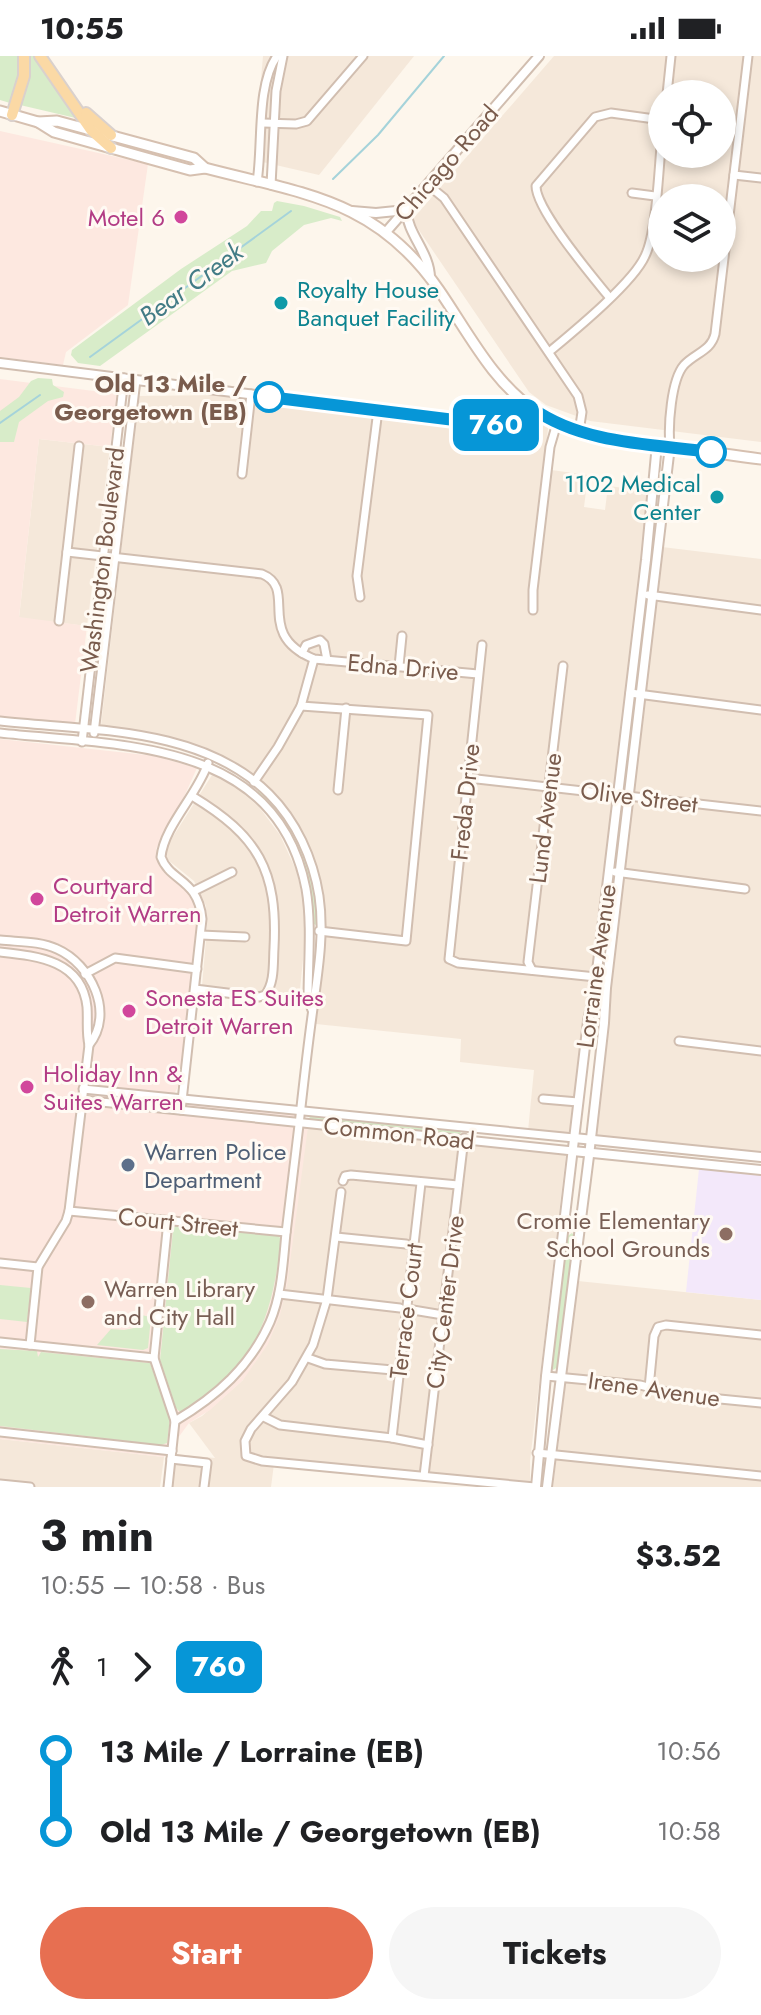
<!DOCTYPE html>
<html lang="en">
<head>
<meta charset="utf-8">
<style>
  :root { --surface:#fff; --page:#f6f6f6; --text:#202124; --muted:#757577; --accent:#e76f51 }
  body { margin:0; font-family:Jost,sans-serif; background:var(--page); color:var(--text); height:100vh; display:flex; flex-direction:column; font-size:30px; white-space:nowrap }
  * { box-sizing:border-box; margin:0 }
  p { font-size:26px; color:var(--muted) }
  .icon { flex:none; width:44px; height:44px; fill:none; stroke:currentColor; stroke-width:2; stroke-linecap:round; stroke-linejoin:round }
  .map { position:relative; height:1431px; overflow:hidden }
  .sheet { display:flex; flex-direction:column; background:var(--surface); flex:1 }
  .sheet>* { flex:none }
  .badge { padding:0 16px; border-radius:12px; font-size:28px; line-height:52px }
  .buttons { position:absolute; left:648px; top:24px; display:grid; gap:16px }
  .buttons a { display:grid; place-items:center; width:88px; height:88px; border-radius:50%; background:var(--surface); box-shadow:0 4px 12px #0003; font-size:40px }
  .map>.badge { position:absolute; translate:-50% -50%; box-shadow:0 0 0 4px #fff }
  .legs { display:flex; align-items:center; gap:12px; height:88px; padding:0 40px; font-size:26px }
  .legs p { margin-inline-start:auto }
  .head { display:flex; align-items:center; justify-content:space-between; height:136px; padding:0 40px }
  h1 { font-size:44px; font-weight:700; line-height:60px }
  .primary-button { display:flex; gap:16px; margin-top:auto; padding:16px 40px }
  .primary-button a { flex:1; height:92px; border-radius:48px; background:var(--accent); color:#fff; font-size:32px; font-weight:700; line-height:92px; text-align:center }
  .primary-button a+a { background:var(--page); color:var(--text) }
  ul { padding:0 40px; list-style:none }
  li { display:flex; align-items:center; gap:28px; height:80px; font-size:30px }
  li i { display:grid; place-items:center; width:12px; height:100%; margin:0 10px; background:currentColor }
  li i::after { content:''; width:20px; height:20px; margin:-10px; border:6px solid; border-radius:50%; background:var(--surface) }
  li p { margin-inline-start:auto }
  li:first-child i { background:linear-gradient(#0000 50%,currentColor 0) }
  li:last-child i { background:linear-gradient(currentColor 50%,#0000 0) }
  .status { display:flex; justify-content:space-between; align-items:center; height:56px; padding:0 40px; background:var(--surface); direction:ltr }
  .status svg { height:22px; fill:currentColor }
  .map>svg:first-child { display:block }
</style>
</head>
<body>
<div class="status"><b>10:55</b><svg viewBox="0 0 49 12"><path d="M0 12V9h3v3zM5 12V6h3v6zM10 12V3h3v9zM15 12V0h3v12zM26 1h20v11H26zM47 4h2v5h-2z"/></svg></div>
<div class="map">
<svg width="761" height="1431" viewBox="0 0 761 1431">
  <rect width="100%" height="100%" fill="#fdf6ec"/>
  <g fill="#f5e8da" fill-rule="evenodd">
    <path d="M263,0H414L319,119L254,104Z"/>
    <path d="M554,0H761V386L590,365L546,349L529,336L412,164ZM662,38H722V98H662ZM662,142H722V202H662Z"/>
    <path d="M226,339L501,374L514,372L528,363L536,364L548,372L544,413L588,419L584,451L605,454L608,430L649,435L592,933L571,1077L528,1075L534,1014L460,1006L461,983L316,968L324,863L315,810L299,772L288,755L268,733L244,713L204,691L146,676L101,669L139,340Z"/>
    <path d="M39,383L110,391L87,570L19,562Z"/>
    <path d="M662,491L761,503V1098L599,1081L595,1078L610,926Z"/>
    <path d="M212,719L236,731L259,751L280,779L296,814L304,847L305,883L299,944L273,940L267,936L264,938L202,930L207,872L206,850L194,825L168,804L166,799L169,787Z"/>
    <path d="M312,1072L566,1098L530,1405V1431H489L274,1408L271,1431H172L175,1398L215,1402L189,1367L202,1360L243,1324L306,1074Z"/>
    <path d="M578,1225L761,1244V1431H553Z"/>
    <path d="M0,1383L164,1401L160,1431H0Z"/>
  </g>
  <g fill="#fde8e0">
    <path d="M0,75L148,108L128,249L66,296L63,309L0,301Z"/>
    <path d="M0,323L117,338L110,391L39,383L19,561L87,570L75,668L0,660Z"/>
    <path d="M0,683L155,700L197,712L183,743L156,793L161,810L181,825L192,840L198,865L179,1029L174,1038L289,1052L308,1071L287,1229L280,1259L268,1288L243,1324L210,1354L189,1367L164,1401L0,1383Z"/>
  </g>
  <path fill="#f3e8fa" d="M699,1113L761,1119V1244L686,1236Z"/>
  <g fill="#d8ecc9">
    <path d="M0,0H20L21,18L10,47L0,44Z"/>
    <path d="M29,0H35L80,63L20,49L29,12Z"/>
    <path d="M277,145L304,150L340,161L342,165L331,162L304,169L272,195L266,207L232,215L100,310L78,307L71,299L72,294L181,213L247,170L261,155H272L274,147Z"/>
    <path d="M38,322L52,323L53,329L64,336L63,341L48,345L19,366L14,386H0V355L19,341L31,325Z"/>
    <path d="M258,734C290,752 328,833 316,869L312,867C312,812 289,781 258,739Z"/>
    <path d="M311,1058L459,1073L461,1077L459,1079L311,1064L309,1063Z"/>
    <path d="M179,1168L275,1179L279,1180L281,1185C274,1245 261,1299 211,1337C202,1344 191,1354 182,1358L176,1352L160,1304L173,1174L174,1170Z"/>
    <path d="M572,1177L576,1182L558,1311L553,1314L551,1312L566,1181Z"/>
    <path d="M0,1229L31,1232L27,1266L0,1263Z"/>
    <path d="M131,1257L151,1261L148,1292L143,1294L97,1289L111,1273L124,1274L139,1271Z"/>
    <path d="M0,1293L37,1295L38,1301L41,1296L150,1307L170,1362L167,1387L161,1389L0,1370Z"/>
  </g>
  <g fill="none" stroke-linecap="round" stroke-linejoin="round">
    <g stroke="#a5d3da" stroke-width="2">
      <path d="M333,123L378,79L444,0"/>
      <path d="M90,301L291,155"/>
      <path d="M0,367L40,339"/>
    </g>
    <defs>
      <g id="minor">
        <path d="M667,38L671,0"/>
        <path d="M263,67L296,68L307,65L363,0"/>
        <path d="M734,119L761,122"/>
        <path d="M257,126C263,90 256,29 277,0"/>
        <path d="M271,129L276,35L283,0"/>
        <path d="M428,129L444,142L578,340L582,356L579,376"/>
        <path d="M632,137L655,140"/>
        <path d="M609,241C592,220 536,154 536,130L595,61L611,57L662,64"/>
        <path d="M549,296C573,276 633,227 645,200C657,176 659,108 662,78"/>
        <path d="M670,390C668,370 671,324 684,309C695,297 711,295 715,278L748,0"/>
        <path d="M242,418L251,338"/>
        <path d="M67,496L262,518C299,533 253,578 314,603L478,618"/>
        <path d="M648,539L761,554"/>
        <path d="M360,541L357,520L378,354"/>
        <path d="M533,554V534L550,391L557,367"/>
        <path d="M59,565L79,390"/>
        <path d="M482,589L449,903L458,907L596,921"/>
        <path d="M302,597L306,589L320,584L324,588L327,604"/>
        <path d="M399,610L402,580"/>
        <path d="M630,637L761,654"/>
        <path d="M301,650L428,659L406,885L319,875"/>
        <path d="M0,665C90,675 201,670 269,738C296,765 313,802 319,840C325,880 317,921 312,960C307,996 303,1033 299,1069C295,1105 290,1141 286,1177C283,1207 282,1238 270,1266C250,1311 217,1340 175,1365"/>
        <path d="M0,677C118,690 277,682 306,833C312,868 308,907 308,943L312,954"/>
        <path d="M94,677L136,324"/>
        <path d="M82,686L124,322"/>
        <path d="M468,722L761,755"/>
        <path d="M254,726L278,691L301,650L314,603"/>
        <path d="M338,734L346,652"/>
        <path d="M192,740C258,780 278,814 274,892C273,907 275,927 265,939L259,941L195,933"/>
        <path d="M615,816L745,833"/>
        <path d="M194,835L232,816"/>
        <path d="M201,879L245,881"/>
        <path d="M0,884C19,886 40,885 57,893C91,908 115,957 89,989"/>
        <path d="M0,896C37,900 82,904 87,951C88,964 86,976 89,989L69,1155L66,1165L38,1211L30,1289"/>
        <path d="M532,914L528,906L563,610"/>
        <path d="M85,918L115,902L197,913"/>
        <path d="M679,985L761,995"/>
        <path d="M83,1033L574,1082"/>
        <path d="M543,1043L578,1046"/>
        <path d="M82,1044L573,1095"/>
        <path d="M181,1054L202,863C198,822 170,826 161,801C164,770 198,738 208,707"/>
        <path d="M343,1125L345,1120L351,1119L458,1129"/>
        <path d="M341,1136L327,1243L313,1289L292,1326L251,1373L245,1385L246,1400L262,1405L535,1431"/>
        <path d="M69,1155L286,1176"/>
        <path d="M168,1165L154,1302L175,1365L168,1431"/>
        <path d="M336,1181L406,1188"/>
        <path d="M0,1207L38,1211"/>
        <path d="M279,1238L400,1252"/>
        <path d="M407,1253L443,1259"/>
        <path d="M0,1286L154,1302"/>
        <path d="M308,1302L325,1308L393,1314"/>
        <path d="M546,1320L640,1329L679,1339L761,1347"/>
        <path d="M649,1332L654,1280L658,1271L666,1269L761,1279"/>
        <path d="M264,1361L280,1369L392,1382L428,1389"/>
        <path d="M0,1376L172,1395"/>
        <path d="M392,1382L421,1127"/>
        <path d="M537,1397L761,1420"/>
        <path d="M171,1403L207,1407L204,1431"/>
        <path d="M424,1420L464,1082"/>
        <path d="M0,1428L30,1431"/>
      </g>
      <g id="tertiary">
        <path d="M406,154C408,179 430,197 430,222"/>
        <path d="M352,155L376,157L406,154"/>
        <path d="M386,176L539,0"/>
        <path d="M0,307L495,369L516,365L532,352"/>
        <path d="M574,1082L761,1101"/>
        <path d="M573,1095L761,1114"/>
        <path d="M536,1431L546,1320L588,965L595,932L646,504L657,388"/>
        <path d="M547,1431L589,1100L604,967L606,932L670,390"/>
      </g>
      <g id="secondary">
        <path d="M0,55L38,66L57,65L194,102L205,112C304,138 376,143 439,234C468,276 493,327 537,356C576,381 621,383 665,389C697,394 729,399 761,403"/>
        <path d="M38,66L54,76L143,101L190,114L205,112"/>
      </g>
      <g id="primary">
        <path d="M40,0L91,74L111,92"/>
        <path d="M86,57L111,79"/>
        <path d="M12,59L24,20V0"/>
      </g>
    </defs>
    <use href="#minor" stroke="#d1beb0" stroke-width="11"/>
    <use href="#tertiary" stroke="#d1beb0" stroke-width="12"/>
    <use href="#secondary" stroke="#d6c0b0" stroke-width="13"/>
    <use href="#primary" stroke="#dad1cd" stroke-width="14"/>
    <use href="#minor" stroke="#fff" stroke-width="7"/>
    <use href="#tertiary" stroke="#fff" stroke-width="8"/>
    <use href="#secondary" stroke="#fff" stroke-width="9"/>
    <use href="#primary" stroke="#fbd9a5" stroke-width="10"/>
  </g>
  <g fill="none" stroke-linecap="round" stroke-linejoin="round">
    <defs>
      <path id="line-1" d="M269,341L495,369L516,365L532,352C582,388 652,388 711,396"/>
    </defs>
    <use href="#line-1" stroke="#fff" stroke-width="18"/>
    <use href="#line-1" stroke="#0696d7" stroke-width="12"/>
  </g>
  <g fill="#d1479c" stroke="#fffaf3" stroke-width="3">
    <circle cx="181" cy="161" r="8"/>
    <circle cx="37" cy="843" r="8"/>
    <circle cx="129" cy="955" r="8"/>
    <circle cx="27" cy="1031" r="8"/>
  </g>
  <g fill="#0f9aa8" stroke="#fffaf3" stroke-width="3">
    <circle cx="281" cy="247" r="8"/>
    <circle cx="717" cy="441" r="8"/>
  </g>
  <g fill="#fff" stroke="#0696d7" stroke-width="4">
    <circle cx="269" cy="341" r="14"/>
    <circle cx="711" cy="396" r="14"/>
  </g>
  <circle fill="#5c6f8a" stroke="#fffaf3" stroke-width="3" cx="128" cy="1109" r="8"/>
  <g fill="#8d6e63" stroke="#fffaf3" stroke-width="3">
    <circle cx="726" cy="1178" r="8"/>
    <circle cx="88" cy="1246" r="8"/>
  </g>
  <g text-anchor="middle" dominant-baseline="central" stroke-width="6" stroke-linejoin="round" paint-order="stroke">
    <g font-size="24" fill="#7a5c4d" stroke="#fffaf3">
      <text transform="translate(446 107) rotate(-49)">Chicago Road</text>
      <text transform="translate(102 504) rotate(-83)">Washington Boulevard</text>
      <text transform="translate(403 611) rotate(5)">Edna Drive</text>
      <text transform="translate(639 741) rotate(7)">Olive Street</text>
      <text transform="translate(465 746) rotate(-84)">Freda Drive</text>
      <text transform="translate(545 762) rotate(-83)">Lund Avenue</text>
      <text transform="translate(596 910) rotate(-82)">Lorraine Avenue</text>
      <text transform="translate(399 1077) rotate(6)">Common Road</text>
      <text transform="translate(178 1166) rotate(6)">Court Street</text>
      <text transform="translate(445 1246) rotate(-83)">City Center Drive</text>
      <text transform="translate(406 1255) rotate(-83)">Terrace Court</text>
      <text transform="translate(654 1333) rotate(8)">Irene Avenue</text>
    </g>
    <g font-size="24" fill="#b23c85" stroke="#fffaf3" text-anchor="start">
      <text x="165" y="161" text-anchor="end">Motel 6</text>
      <text x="53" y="829">Courtyard<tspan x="53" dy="28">Detroit Warren</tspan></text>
      <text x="145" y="941">Sonesta ES Suites<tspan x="145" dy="28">Detroit Warren</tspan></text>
      <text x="43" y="1017">Holiday Inn &amp;<tspan x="43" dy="28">Suites Warren</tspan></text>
    </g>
    <g font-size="24" fill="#0d838f" stroke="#fffaf3" text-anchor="start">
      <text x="297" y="233">Royalty House<tspan x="297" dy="28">Banquet Facility</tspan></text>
      <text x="701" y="427" text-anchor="end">1102 Medical<tspan x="701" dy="28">Center</tspan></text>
    </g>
    <g font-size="24" font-weight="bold" fill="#7a5c4d" stroke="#fffaf3" text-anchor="end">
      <text x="247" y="327">Old 13 Mile /<tspan x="247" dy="28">Georgetown (EB)</tspan></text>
    </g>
    <g font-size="24" fill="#4e5e75" stroke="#fffaf3" text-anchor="start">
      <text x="144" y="1095">Warren Police<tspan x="144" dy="28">Department</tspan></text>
    </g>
    <g font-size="24" fill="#785e54" stroke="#fffaf3" text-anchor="end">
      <text x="710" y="1164">Cromie Elementary<tspan x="710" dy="28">School Grounds</tspan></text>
      <text x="104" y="1232" text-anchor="start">Warren Library<tspan x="104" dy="28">and City Hall</tspan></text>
    </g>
    <g font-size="26" font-style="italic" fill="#437c86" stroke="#fffaf3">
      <text transform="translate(191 228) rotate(-36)">Bear Creek</text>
    </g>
  </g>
</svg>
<div class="buttons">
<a><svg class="icon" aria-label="locate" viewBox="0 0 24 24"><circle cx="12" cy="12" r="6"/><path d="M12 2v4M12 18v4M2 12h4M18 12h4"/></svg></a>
<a><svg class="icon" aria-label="layers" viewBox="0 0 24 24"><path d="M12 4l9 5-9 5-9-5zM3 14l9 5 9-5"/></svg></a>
</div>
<b class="badge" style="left:496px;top:369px;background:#0696d7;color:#fff">760</b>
</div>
<section class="sheet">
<div class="head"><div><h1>3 min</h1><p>10:55 – 10:58 · Bus</p></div><b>$3.52</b></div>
<div class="legs"><svg class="icon" aria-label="walk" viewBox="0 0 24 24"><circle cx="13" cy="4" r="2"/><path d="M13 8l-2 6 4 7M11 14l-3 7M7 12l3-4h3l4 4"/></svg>1<svg class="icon" aria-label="forward" viewBox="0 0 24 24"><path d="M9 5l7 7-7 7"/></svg><b class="badge" style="background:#0696d7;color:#fff">760</b></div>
<ul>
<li><i style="color:#0696d7"></i><b>13 Mile / Lorraine (EB)</b><p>10:56</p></li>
<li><i style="color:#0696d7"></i><b>Old 13 Mile / Georgetown (EB)</b><p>10:58</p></li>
</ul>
<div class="primary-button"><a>Start</a><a>Tickets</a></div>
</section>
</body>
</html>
